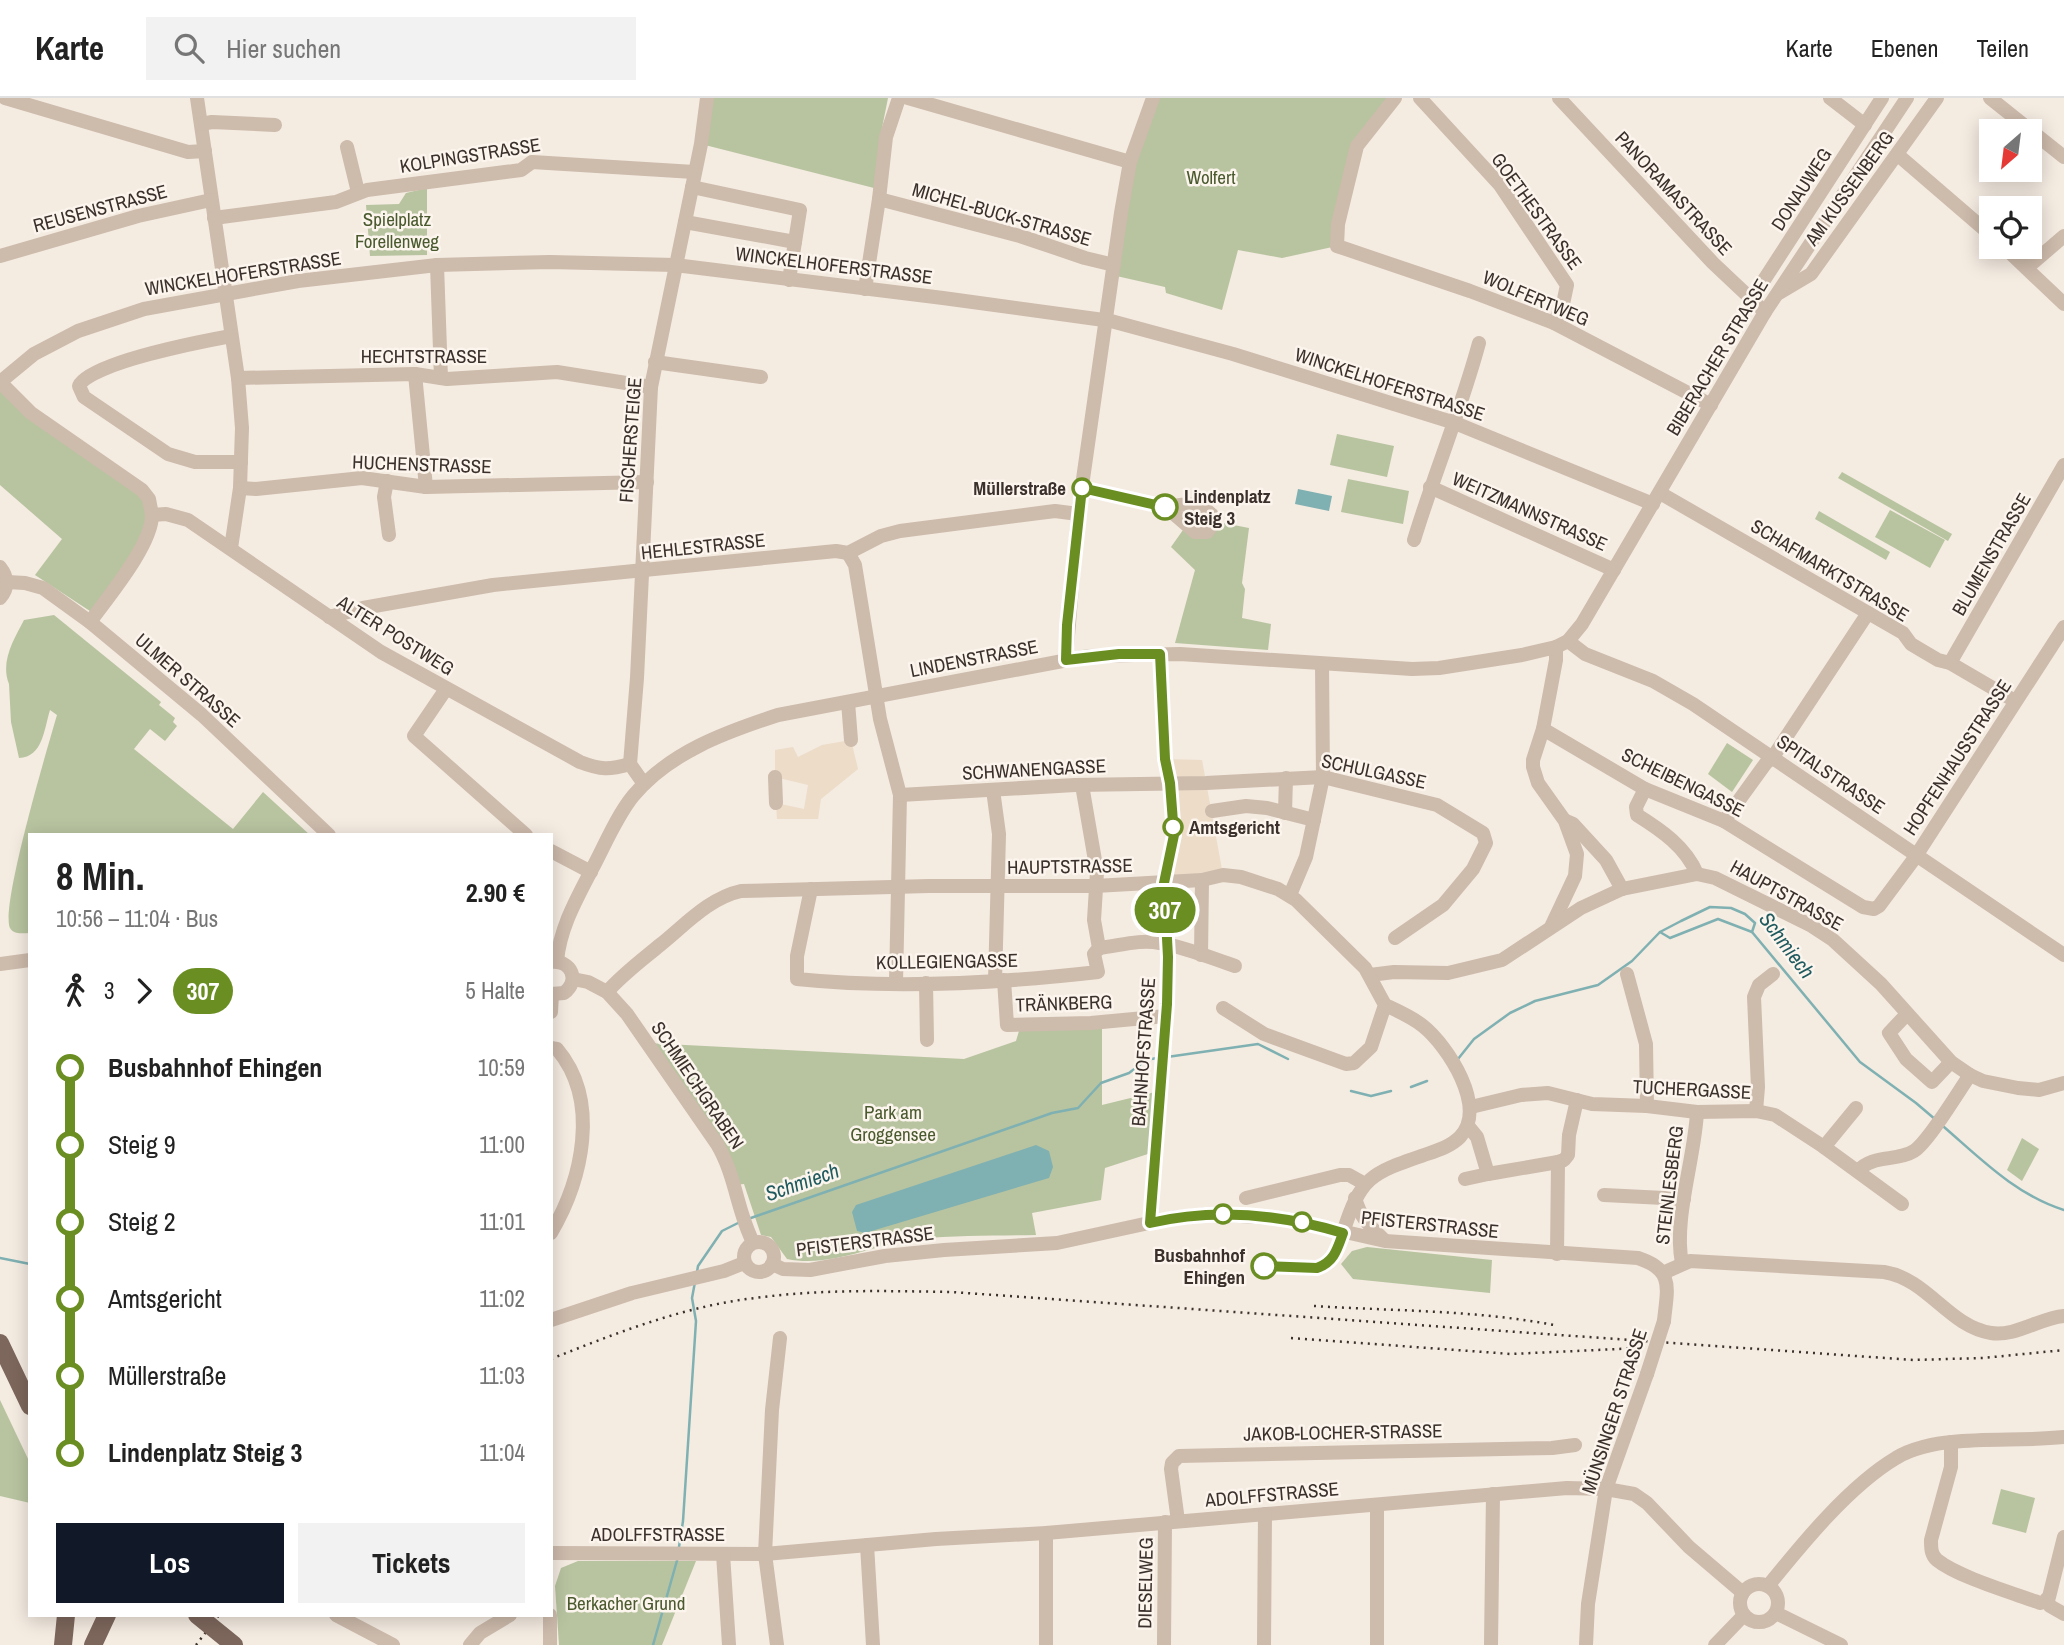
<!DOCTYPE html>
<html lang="de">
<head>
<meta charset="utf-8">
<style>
  :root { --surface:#fff; --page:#f2f2f2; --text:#222; --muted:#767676; --line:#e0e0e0; --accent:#111827 }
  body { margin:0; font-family:"Archivo Narrow",sans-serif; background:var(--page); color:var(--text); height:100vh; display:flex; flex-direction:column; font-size:26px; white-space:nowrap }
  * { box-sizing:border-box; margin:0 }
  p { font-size:23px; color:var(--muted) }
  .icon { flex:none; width:38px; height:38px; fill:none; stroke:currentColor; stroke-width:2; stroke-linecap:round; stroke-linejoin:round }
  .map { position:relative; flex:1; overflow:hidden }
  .drawer { position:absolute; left:28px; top:735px; width:525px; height:784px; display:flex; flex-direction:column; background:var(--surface); border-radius:0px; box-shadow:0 4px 18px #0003 }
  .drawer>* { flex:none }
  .badge { padding:0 14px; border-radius:23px; font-size:24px; line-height:46px }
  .needle { width:46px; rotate:208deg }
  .buttons { position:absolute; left:1979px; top:21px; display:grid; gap:14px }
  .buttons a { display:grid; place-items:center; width:63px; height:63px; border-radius:0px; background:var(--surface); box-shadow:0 4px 18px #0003; font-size:35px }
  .map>.badge { position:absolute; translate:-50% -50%; box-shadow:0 0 0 4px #fff }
  .legs { display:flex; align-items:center; gap:10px; height:77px; padding:0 28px; font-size:23px }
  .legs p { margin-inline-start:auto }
  .head { display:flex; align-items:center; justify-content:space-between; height:119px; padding:0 28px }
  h1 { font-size:38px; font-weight:700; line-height:52px }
  .action { display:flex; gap:14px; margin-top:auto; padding:14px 28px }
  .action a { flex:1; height:80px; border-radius:0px; background:var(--accent); color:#fff; font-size:28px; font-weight:700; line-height:80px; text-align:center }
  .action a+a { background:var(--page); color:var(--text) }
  ul { padding:0 28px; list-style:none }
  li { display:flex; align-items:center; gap:24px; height:77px; font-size:26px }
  li i { display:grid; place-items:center; width:10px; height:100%; margin:0 9px; background:currentColor }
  li i::after { content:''; width:18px; height:18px; margin:-9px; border:5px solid; border-radius:50%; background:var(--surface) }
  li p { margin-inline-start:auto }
  li:first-child i { background:linear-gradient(#0000 50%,currentColor 0) }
  li:last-child i { background:linear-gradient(currentColor 50%,#0000 0) }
  header { display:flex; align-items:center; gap:42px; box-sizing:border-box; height:98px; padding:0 35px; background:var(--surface); border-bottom:2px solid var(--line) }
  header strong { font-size:33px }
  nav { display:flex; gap:38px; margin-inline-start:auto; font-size:24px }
  .search { width:490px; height:63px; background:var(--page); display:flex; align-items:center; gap:18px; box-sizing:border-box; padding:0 24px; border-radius:0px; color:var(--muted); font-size:26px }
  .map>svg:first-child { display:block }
</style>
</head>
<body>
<header>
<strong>Karte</strong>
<div class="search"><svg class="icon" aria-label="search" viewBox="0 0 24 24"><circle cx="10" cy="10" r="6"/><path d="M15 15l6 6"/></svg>Hier suchen</div>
<nav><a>Karte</a><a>Ebenen</a><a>Teilen</a></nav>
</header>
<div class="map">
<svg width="2064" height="1547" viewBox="0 0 2064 1547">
  <rect width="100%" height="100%" fill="#f4ebe1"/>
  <g fill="#b8c4a0">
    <path d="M713,0H888L880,40L874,90L701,46Z"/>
    <path d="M1153,0H1395L1357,49L1337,148L1282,160L1238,152L1222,212L1166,195L1165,189L1112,177L1121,115Z"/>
    <path d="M427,90V157L370,158L366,107L399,106L406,95Z"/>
    <path d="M0,284L149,401V435L96,517L35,477L62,441L0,387Z"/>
    <path d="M1337,336L1394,348L1387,379L1330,367Z"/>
    <path d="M1842,374L1952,436L1948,443L1838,380Z"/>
    <path d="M1348,381L1409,393L1403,426L1341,414Z"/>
    <path d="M1890,412L1945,442L1930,470L1875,439Z"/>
    <path d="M1819,413L1890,454L1886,462L1815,421Z"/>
    <path d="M1218,424L1249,430L1242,485L1245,491L1242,520L1271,526L1268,552L1175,545L1195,472L1171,449L1183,432L1194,439L1206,441L1213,435Z"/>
    <path d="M54,517L161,604L159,607L175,620L173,624L177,628L165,643L150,631L134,651L233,731L263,694L310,737H30V835C22,835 14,837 10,830C0,809 48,648 57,617L50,612C44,631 43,659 19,660L11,624L9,586C0,564 14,541 24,522Z"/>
    <path d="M1727,645L1753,662L1732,694L1708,676Z"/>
    <path d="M1102,928V1007L1155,994L1151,1055L1105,1070L1101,1102L1032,1115L1036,1137C997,1138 957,1137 918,1141C874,1146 831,1170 787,1161L771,1139L761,1137L744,1086L735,1087L646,945L964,961L1016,943L1019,933Z"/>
    <path d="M2022,1040L2039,1051L2022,1083L2007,1072Z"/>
    <path d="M1367,1149L1492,1162L1490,1195L1353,1181L1341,1166L1352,1153Z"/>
    <path d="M0,1302L30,1365V1405L0,1398Z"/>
    <path d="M2001,1391L2035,1400L2026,1435L1992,1426Z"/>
    <path d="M578,1463H696L662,1547H559L555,1488L561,1470Z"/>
  </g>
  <g fill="#ecdcc8">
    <path d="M851,642L858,671L821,701L818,721H777L776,705L804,711L808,687L775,679V652L793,649L798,659L822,647Z"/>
    <path d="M1165,661L1202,662L1223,777L1164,785L1174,737Z"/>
  </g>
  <g fill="#7fb0b2">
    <path d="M1298,391L1332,398L1329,413L1295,406Z"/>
    <path d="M1036,1047L1049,1053L1053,1069L1049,1080L865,1135L857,1133L852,1114L856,1107Z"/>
  </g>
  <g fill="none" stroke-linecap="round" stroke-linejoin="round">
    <g stroke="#7fb0b2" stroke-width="2.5">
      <path d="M1660,834L1670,840L1718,821L1752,834"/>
      <path d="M1167,959L1258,946L1288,961"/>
      <path d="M1458,961L1474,941L1510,915L1535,903L1598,887L1632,863L1660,834L1681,823L1710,809L1731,810L1745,816L1755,825L1752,834L1860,964L1916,1005L1936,1022"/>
      <path d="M1411,989L1427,983"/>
      <path d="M1351,993L1371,998L1391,993"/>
      <path d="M1944,1029C1981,1061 2016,1097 2064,1112"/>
      <path d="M748,1121L1052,1015L1078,1010L1101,985L1129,975L1146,962L1157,960"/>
      <path d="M0,1160L30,1166"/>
      <path d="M697,1174L698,1168L722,1133L738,1125"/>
      <path d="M679,1449L683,1423L696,1223L692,1200L695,1184"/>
      <path d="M653,1547L678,1459"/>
    </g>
    <g stroke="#cdbbac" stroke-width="14">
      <path d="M5,0L188,54L205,53"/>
      <path d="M197,0L238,280L242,330L240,390L231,450"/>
      <path d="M908,0L1130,64"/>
      <path d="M1395,0L1357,48L1338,126L1337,148L1470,193L1554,225L1711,307"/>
      <path d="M1420,0L1500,87L1567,187L1563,206L1554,225"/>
      <path d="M1559,0L1713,165L1765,214"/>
      <path d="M1830,0L1865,27"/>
      <path d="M1990,0L2064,59"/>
      <path d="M201,26L212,24L275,27"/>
      <path d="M347,49L358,94"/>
      <path d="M1898,57L1992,138"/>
      <path d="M692,89L800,112L789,182"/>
      <path d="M879,101L886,39L899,0"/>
      <path d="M214,120L336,104L367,92L521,72L532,64L694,74"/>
      <path d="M685,124L795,144"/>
      <path d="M2004,149L2064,206"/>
      <path d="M0,158L138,118L211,102"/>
      <path d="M437,167L441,280"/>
      <path d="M2028,169L2064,138"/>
      <path d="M865,191L879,101L1020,138L1085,160L1114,167"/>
      <path d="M1779,195L1811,176L1937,0"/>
      <path d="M1751,202L1882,0"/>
      <path d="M231,238C204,243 89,265 79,288L84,299L168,356L195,364H241"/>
      <path d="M655,264L761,279"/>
      <path d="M415,276L426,389"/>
      <path d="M238,280L415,276L447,281L557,274L651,289"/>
      <path d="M0,284L34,256L78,233L144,211L298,183L437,167L550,164L675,167L943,200L1111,223L1233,256L1455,325L1653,406"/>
      <path d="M0,284L31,315L142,392L149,401L152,417L166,416L188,422L381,554L580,664C601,672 609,672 630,666"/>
      <path d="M387,383L384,399L389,437"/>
      <path d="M1430,389L1614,472"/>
      <path d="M240,390L256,391L362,380L426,389L647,384"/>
      <path d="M1082,390L1167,410L1195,434H1207L1210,430L1212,417C1200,404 1182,405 1167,410"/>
      <path d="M1660,395L1903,535L1911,546L1921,552L1938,562L1950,565L2015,603"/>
      <path d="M1414,442C1434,376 1461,312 1479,245"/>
      <path d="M848,455L855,467L880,621L900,697L896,884"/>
      <path d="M0,469C8,479 9,490 0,500"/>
      <path d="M7,484L25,485L43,490L90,524L202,617L329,737"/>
      <path d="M329,519L363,510L493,487L836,453L848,455L881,438L900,433L1055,413L1078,416"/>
      <path d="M90,524C108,499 152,447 152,417"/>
      <path d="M1568,543L1585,556L1653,583L1693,606L2064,857"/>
      <path d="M1066,562L1078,416L1121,115L1130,64L1153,0"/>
      <path d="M1950,565L2064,367"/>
      <path d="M446,591L414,638L526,737"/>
      <path d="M848,604L851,642"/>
      <path d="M1543,631L1645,691L1724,723L1863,809L1874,811L1879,808L1914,761L2064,529"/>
      <path d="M775,679L776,705"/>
      <path d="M644,686L630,666L637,580L651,289L701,46L707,0"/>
      <path d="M1645,691L1636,709L1637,717C1661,732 1686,749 1697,776"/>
      <path d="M993,692L999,736L995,883"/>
      <path d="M900,697L1075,687L1206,685L1323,679L1437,707L1483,735L1486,745L1473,771L1443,807L1395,840"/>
      <path d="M1212,713L1246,708L1267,710L1314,722"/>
      <path d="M1285,715L1286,680"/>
      <path d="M1566,723L1573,726L1606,762L1622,791"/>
      <path d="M1724,723L1766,665L1773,659L1868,515"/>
      <path d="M551,753L591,774"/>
      <path d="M811,791L797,858V881C893,891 1002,885 1098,874L1094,856L1099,850L1094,822L1097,774L1082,687"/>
      <path d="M1290,797L1306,759L1323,679L1322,566"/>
      <path d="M1551,829L1575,778L1577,756L1565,723L1538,685L1533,669V662L1543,631L1556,562V549"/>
      <path d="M1099,850C1119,848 1139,841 1160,845C1185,849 1211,860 1235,868"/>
      <path d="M1201,857L1202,782"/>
      <path d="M557,863C560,830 576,802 591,773C604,749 616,719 633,698C670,654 726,634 778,617L1089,558L1180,556L1412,571L1439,570L1522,557L1556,549L1568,543L1582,526L1765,214L1907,0"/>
      <path d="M551,864C572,862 580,883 564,895L551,896"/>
      <path d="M0,866L30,862"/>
      <path d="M1627,876L1646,946L1647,1008"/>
      <path d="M1370,877L1394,874L1448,875L1502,862L1581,810L1622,791L1697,776L1715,780L1810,827L1833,842L1881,886L1951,964L1970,977L1983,983L2018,990L2039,992L2064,985"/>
      <path d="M573,881L588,884L607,894L627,916L717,1046C736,1078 737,1113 753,1144"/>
      <path d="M1004,882L1007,927L1091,925L1166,918"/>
      <path d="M926,885L927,942"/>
      <path d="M607,894C623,876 642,862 660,847C685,827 709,800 741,793L929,788H1095L1202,782L1223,777L1241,779L1278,791L1296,802L1365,870L1385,907L1371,949L1354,965L1346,966L1264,936L1223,910"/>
      <path d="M551,914L552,896"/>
      <path d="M1907,916L1889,935L1906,961L1932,984L1951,964"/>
      <path d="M551,950L557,951C601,1003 582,1082 551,1135"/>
      <path d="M1471,1009L1521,997L1548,995L1592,1006L1647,1008L1697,1014L1756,1013L1775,1017L1824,1049L1902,1106"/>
      <path d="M1756,1013L1758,989L1754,899L1759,887L1773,876"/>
      <path d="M1468,1028L1477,1039L1488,1076L1558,1064L1564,1062L1568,1057L1569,1037L1577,1002"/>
      <path d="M1824,1049L1856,1010"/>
      <path d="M1858,1073C1873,1056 1896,1064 1914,1053C1929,1043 1958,994 1970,977"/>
      <path d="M1465,1081L1488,1076"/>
      <path d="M1604,1097L1684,1101"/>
      <path d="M1246,1100L1340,1077H1349L1365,1086"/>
      <path d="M1355,1100C1361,1121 1369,1127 1384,1142"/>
      <path d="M1150,1125L1167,906L1168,859L1164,785L1174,737L1170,685L1165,661L1160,556"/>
      <path d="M1343,1135C1361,1077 1372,1075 1427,1056C1439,1052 1451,1048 1460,1039C1488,1010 1448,948 1423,928C1412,919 1398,913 1385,907"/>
      <circle cx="759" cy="1159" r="15"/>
      <path d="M1557,1156L1558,1064"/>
      <path d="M1682,1165C1673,1122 1695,1059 1697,1014"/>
      <path d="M772,1166L783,1171L810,1172L885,1158L944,1152L1057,1145L1172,1120L1209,1116L1288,1121L1385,1143L1638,1160C1675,1172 1667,1191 1664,1223"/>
      <path d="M1663,1175L1690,1163L1884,1174C1928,1181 1948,1228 1991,1235C2015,1239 2040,1220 2064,1218"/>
      <path d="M551,1222L632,1195L724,1173L744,1165"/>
      <path d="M1951,1344V1369L1931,1442C1931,1450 1931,1457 1937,1462C1958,1479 2013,1495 2040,1505L2044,1504L2049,1499L2064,1439"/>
      <path d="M1178,1423L1171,1371L1172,1365L1179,1358L1552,1350L1575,1347"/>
      <path d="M867,1447L873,1547"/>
      <path d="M551,1455L765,1456L936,1441L1046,1435L1567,1390L1606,1391L1634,1396L1647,1405L1689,1449L1743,1495"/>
      <path d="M723,1456L729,1547"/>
      <circle cx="1759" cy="1505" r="19"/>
      <path d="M1768,1488C1802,1446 1849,1388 1896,1360C1910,1351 1935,1345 1952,1344C1989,1340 2027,1343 2064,1339"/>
      <path d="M2047,1501L2050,1508L2064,1516"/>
      <path d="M1776,1515L1841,1547"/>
      <path d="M336,1517L393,1547"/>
      <path d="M550,1517V1547"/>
      <path d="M470,1547L480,1535L510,1517"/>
      <path d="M777,1547L765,1456L772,1312L780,1240"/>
      <path d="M1046,1547V1435"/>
      <path d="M1164,1547L1165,1424"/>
      <path d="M1264,1547L1265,1416"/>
      <path d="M1377,1547V1407"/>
      <path d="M1491,1547L1493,1396"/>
      <path d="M1586,1547L1588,1506L1606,1391L1647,1276"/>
      <path d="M1715,1547L1744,1517"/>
    </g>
    <g stroke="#7d675c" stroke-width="18">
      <path d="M0,1245L30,1308"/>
      <path d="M63,1547L66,1517"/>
      <path d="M93,1547L107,1517"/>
    </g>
    <g stroke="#3b302b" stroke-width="2.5" stroke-dasharray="2 5" stroke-linecap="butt">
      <path d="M1314,1208C1394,1213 1475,1212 1554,1227"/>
      <path d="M1291,1240L1511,1256L1640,1250"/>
      <path d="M551,1261C616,1235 685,1208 755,1200C821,1191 886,1193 952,1194L1913,1262L1983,1260L2064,1252"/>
      <path d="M196,1547L219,1517"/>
    </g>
    <path stroke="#cdbbac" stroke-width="14" d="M1647,1276L1664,1223"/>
    <path stroke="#7d675c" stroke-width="18" d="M197,1517L234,1547"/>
  </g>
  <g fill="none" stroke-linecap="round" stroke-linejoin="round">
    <defs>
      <path id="line-1" d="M1165,409L1082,390L1067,527L1066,562L1119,556H1160L1165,661L1170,685L1174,737L1164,785L1168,859L1167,906L1150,1125C1215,1110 1280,1116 1343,1135C1337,1152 1334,1164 1317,1170L1264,1168"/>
    </defs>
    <use href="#line-1" stroke="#fff" stroke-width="16"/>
    <use href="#line-1" stroke="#6b8e23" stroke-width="10"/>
  </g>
  <g fill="#fff" stroke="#6b8e23" stroke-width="3.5">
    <circle cx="1082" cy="390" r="9"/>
    <circle cx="1165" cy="409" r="12"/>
    <circle cx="1173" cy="729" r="9"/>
    <circle cx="1223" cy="1116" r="9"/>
    <circle cx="1302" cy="1124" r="9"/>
    <circle cx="1264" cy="1168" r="12"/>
  </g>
  <g text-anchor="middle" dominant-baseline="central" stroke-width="5" stroke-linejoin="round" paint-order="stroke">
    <g font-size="19" fill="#3b302b" stroke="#fbf5ee">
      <text transform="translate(470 57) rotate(-9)">KOLPINGSTRASSE</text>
      <text transform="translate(1849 90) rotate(-54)">AM KUSSENBERG</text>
      <text transform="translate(1801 91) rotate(-57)">DONAUWEG</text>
      <text transform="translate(1674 95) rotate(47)">PANORAMASTRASSE</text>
      <text transform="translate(100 110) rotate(-15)">REUSENSTRASSE</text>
      <text transform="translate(1537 113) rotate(54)">GOETHESTRASSE</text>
      <text transform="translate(1002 116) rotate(16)">MICHEL-BUCK-STRASSE</text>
      <text transform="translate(834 167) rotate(7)">WINCKELHOFERSTRASSE</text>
      <text transform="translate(243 175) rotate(-9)">WINCKELHOFERSTRASSE</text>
      <text transform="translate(1536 200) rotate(23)">WOLFERTWEG</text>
      <text x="424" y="258">HECHTSTRASSE</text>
      <text transform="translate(1717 259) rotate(-59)">BIBERACHER STRASSE</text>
      <text transform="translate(1390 286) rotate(18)">WINCKELHOFERSTRASSE</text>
      <text transform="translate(630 342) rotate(-86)">FISCHERSTEIGE</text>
      <text transform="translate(422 366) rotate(2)">HUCHENSTRASSE</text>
      <text transform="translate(1530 413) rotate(24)">WEITZMANNSTRASSE</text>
      <text transform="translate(703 448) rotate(-6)">HEHLESTRASSE</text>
      <text transform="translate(1991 456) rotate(-60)">BLUMENSTRASSE</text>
      <text transform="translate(1830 472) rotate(31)">SCHAFMARKTSTRASSE</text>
      <text transform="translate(396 537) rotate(32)">ALTER POSTWEG</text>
      <text transform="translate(974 560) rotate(-11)">LINDENSTRASSE</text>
      <text transform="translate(188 582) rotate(41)">ULMER STRASSE</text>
      <text transform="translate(1957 659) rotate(-57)">HOPFENHAUSSTRASSE</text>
      <text transform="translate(1034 671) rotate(-3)">SCHWANENGASSE</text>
      <text transform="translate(1374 673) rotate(12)">SCHULGASSE</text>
      <text transform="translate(1831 676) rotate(34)">SPITALSTRASSE</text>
      <text transform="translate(1683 684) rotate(26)">SCHEIBENGASSE</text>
      <text transform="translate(1070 768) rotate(-1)">HAUPTSTRASSE</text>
      <text transform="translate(1787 797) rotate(29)">HAUPTSTRASSE</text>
      <text transform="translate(947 863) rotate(-1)">KOLLEGIENGASSE</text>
      <text transform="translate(1064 905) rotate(-2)">TRÄNKBERG</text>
      <text transform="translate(1143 954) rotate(-86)">BAHNHOFSTRASSE</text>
      <text transform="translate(698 987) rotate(56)">SCHMIECHGRABEN</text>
      <text transform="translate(1692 991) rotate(3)">TUCHERGASSE</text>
      <text transform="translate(1669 1087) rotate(-83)">STEINLESBERG</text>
      <text transform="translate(1430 1126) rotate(6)">PFISTERSTRASSE</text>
      <text transform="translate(865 1143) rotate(-7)">PFISTERSTRASSE</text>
      <text transform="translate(1614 1313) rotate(-72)">MÜNSINGER STRASSE</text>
      <text transform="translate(1343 1334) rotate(-1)">JAKOB-LOCHER-STRASSE</text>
      <text transform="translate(1272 1396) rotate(-5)">ADOLFFSTRASSE</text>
      <text x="658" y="1436">ADOLFFSTRASSE</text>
      <text transform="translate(1145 1485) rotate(-89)">DIESELWEG</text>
    </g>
    <g font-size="19" fill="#4a5a2e" stroke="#fbf5ee">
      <text x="1211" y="79">Wolfert</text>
      <text x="397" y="121">Spielplatz<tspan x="397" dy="22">Forellenweg</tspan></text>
      <text x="893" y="1014">Park am<tspan x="893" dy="22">Groggensee</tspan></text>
      <text x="626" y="1505">Berkacher Grund</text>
    </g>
    <g font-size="19" font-weight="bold" fill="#3b302b" stroke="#fbf5ee" text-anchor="end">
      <text x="1066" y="390">Müllerstraße</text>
      <text x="1184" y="398" text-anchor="start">Lindenplatz<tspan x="1184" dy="22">Steig 3</tspan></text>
      <text x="1189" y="729" text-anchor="start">Amtsgericht</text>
      <text x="1245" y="1157">Busbahnhof<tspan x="1245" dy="22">Ehingen</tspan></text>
    </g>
    <g font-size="21" font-style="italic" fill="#1f5a5e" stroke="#fbf5ee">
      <text transform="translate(1787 847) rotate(53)">Schmiech</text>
      <text transform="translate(802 1084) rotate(-19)">Schmiech</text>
    </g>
  </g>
</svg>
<div class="buttons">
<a><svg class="needle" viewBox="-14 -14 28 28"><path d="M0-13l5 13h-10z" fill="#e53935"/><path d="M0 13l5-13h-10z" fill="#767676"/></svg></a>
<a><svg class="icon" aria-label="locate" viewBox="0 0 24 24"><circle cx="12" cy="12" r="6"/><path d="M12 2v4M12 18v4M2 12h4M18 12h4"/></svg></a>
</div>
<b class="badge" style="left:1165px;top:812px;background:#6b8e23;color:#fff">307</b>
<section class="drawer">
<div class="head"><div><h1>8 Min.</h1><p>10:56 – 11:04 · Bus</p></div><b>2.90 €</b></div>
<div class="legs"><svg class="icon" aria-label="walk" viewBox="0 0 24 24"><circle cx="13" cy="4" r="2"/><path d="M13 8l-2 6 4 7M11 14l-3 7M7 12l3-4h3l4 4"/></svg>3<svg class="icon" aria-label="forward" viewBox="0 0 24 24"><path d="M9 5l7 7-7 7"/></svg><b class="badge" style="background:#6b8e23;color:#fff">307</b><p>5 Halte</p></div>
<ul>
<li><i style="color:#6b8e23"></i><b>Busbahnhof Ehingen</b><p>10:59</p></li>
<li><i style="color:#6b8e23"></i><span>Steig 9</span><p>11:00</p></li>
<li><i style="color:#6b8e23"></i><span>Steig 2</span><p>11:01</p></li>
<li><i style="color:#6b8e23"></i><span>Amtsgericht</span><p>11:02</p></li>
<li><i style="color:#6b8e23"></i><span>Müllerstraße</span><p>11:03</p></li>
<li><i style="color:#6b8e23"></i><b>Lindenplatz Steig 3</b><p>11:04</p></li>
</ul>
<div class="action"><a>Los</a><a>Tickets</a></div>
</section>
</div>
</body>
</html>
